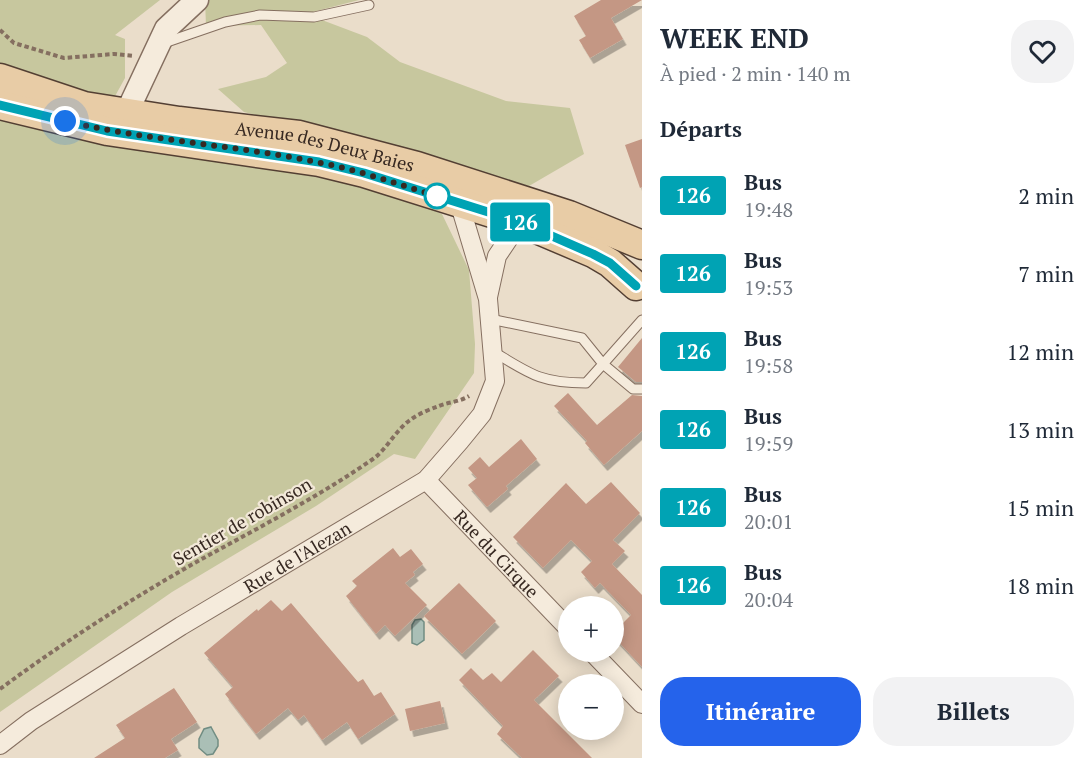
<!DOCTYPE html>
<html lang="fr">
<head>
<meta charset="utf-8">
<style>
  :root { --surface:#fff; --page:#f2f2f3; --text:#1f2937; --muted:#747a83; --accent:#2563eb }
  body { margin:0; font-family:"PT Serif",serif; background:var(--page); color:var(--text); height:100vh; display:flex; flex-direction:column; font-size:22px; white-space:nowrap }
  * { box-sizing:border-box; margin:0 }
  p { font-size:20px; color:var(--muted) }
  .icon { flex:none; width:33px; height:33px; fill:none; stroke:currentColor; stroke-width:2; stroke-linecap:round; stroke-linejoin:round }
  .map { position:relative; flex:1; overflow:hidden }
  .details { display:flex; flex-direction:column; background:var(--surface); width:450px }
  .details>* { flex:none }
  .badge { padding:0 12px; border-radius:4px; font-size:21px; line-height:39px }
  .tools { position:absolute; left:558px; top:596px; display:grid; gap:12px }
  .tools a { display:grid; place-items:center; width:66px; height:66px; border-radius:50%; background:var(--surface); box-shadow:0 3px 15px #0003; font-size:30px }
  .you { position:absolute; width:30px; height:30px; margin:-15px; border:4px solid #fff; border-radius:50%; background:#1a73e8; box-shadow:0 0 0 9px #1a73e833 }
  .map>.badge { position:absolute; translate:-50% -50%; box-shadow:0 0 0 3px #fff }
  h2 { padding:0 18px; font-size:22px; line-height:54px }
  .round { display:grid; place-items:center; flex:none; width:63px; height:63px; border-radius:24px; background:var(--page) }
  .headline { display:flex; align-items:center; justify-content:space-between; height:102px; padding:0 18px }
  h1 { font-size:28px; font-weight:600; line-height:45px }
  .button { display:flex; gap:12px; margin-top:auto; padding:12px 18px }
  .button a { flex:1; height:69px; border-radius:24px; background:var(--accent); color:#fff; font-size:24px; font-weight:600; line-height:69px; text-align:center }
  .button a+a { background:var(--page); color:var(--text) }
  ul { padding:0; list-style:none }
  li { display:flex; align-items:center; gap:18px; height:78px; padding:0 18px }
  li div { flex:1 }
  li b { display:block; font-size:22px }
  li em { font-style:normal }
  li .badge { min-width:66px; font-weight:700; text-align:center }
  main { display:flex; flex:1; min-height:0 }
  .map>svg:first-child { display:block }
</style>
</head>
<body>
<main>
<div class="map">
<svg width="642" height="758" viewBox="0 0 642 758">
  <defs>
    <filter id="shadow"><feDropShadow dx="3.5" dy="6" stdDeviation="0" flood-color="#0004"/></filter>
  </defs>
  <rect width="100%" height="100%" fill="#eaddca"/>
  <g fill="#c7c79e">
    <path d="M0,0H160L115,35L125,39V78L114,98L92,100L31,78L0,64Z"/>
    <path d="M205,0H359L301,15L314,17L367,37L400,62L506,101L570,108L584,154L529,186L244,112L218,89L266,77L287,63L261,25L206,26Z"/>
    <path d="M0,110L241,163L387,190L442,214L469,270L475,344L474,373L415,459L394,454L316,506L172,592L0,712Z"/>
  </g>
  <g fill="#aabfb6" stroke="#718d83" stroke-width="1.5">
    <path d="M421,619L424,622V640L417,645L412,643V625L415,620Z"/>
    <path d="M211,727L218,740V746L213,754L207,755L199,748V739L204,729Z"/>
  </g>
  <g fill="#c49784" filter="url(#shadow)">
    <path d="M601,0H642L611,18L623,39L590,58L579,40L586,36L574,16Z"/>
    <path d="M642,139V187L640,188L625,145Z"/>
    <path d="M642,338V382H636L618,367Z"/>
    <path d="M568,393L597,425L632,395L642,396V431L604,465L585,443L587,441L554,406Z"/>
    <path d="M521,439L537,459L506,486L508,489L487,507L468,485L477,478L468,468L480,457L489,467Z"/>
    <path d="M611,482L640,513L613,540L625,551L612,564L642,595V667L614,637V632L631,615L600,583L595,588L581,572L592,561L571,540L543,568L513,537L566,483L586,504Z"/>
    <path d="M393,548L400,557L411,549L423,564L413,572L415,575L405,583L427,605L395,636L385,625L376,634L346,596L357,586L352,581Z"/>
    <path d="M459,583L496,621L462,654L424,616Z"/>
    <path d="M271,600L282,611L291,603L358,682L363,679L374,696L381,692L395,714L358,739L347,722L322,740L304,715L298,720L288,708L256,734L225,694L233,687L204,653L257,609L258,611Z"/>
    <path d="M533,650L559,676L534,700L592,758H522L497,734L503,726L459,680L471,668L483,680L492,673L501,682Z"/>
    <path d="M174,688L197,722L171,739L178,750L165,758H94L125,738L116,725Z"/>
    <path d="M440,701L445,723L410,731L405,709Z"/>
  </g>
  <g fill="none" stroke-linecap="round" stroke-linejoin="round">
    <defs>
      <g id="service">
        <path d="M164,43L225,22L260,15L314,17L369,5"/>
        <path d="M490,319L582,338L603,364L586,383C541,383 530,374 494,352"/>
        <path d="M642,320L603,364L633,389H642"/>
      </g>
      <g id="minor">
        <path d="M488,297L497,256L520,222"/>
        <path id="s1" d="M426,480L568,628"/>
        <path d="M591,651L642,704"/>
        <path id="s2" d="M0,745L31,721L181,626L426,480L460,441L482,414L495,381L488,299L459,202"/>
      </g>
      <path id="tertiary" d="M127,112L166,29L197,0"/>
      <g id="primary">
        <path id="s3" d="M0,78L84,106L179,121L299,135L417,166L569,215L642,245"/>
        <path d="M0,105L107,131L319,162L364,173L520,222L593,253L610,263L636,286"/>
      </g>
    </defs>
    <use href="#service" stroke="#856f60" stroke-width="11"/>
    <use href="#minor" stroke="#856f60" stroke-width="20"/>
    <use href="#tertiary" stroke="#856f60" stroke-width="25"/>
    <use href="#primary" stroke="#533f33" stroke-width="31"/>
    <g stroke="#856f60" stroke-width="4" stroke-dasharray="4.5 3" stroke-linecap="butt">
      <path d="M0,30L14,43L64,58L114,54L134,56"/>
      <path d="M0,689C61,644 125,603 191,565C252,531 315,499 373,459C386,450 396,430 410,420C418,414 430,409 439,406C449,402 459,402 469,396"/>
    </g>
    <use href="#service" stroke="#f5ebdc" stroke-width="9"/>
    <use href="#minor" stroke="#f5ebdc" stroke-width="18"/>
    <use href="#tertiary" stroke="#f5ebdc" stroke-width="22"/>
    <use href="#primary" stroke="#e8cca6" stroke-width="28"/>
  </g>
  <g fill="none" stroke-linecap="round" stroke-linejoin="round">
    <defs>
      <path id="line" d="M0,105L107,131L319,162L364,173L520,222L593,254L610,263L636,286"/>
    </defs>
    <use href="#line" stroke="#fff" stroke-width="14"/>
    <use href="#line" stroke="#00a3b4" stroke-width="9"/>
    <path stroke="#372922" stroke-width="6" stroke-dasharray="0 10.8" d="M65,121C149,141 236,145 321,163C363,171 402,186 443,198L437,196"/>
  </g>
  <circle fill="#fff" stroke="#00a3b4" stroke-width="3" cx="437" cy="196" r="12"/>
  <g text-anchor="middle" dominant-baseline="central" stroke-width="4.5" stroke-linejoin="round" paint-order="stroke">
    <g font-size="18" fill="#372922" stroke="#f2e8d8">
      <text stroke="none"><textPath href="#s3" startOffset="333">Avenue des Deux Baies</textPath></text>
      <text transform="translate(242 521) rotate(-30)">Sentier de robinson</text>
      <text stroke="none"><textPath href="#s1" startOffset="102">Rue du Cirque</textPath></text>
      <text stroke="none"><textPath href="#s2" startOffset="352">Rue de l'Alezan</textPath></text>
    </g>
  </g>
</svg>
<div class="tools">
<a>+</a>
<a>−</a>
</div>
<div class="you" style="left:65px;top:121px"></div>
<b class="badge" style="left:520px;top:222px;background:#00a3b4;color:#fff">126</b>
</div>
<section class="details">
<div class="headline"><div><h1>WEEK END</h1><p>À pied · 2 min · 140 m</p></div><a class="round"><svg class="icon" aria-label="heart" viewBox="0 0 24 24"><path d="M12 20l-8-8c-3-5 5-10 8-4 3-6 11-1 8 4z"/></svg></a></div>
<h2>Départs</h2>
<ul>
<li><span class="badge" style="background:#00a3b4;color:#fff">126</span><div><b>Bus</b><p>19:48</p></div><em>2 min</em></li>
<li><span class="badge" style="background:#00a3b4;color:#fff">126</span><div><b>Bus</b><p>19:53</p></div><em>7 min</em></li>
<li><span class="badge" style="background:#00a3b4;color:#fff">126</span><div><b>Bus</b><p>19:58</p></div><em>12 min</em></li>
<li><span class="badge" style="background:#00a3b4;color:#fff">126</span><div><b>Bus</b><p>19:59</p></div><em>13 min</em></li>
<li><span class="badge" style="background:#00a3b4;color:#fff">126</span><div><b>Bus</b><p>20:01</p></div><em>15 min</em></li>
<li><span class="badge" style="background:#00a3b4;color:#fff">126</span><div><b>Bus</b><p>20:04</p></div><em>18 min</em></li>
</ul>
<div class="button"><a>Itinéraire</a><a>Billets</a></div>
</section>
</main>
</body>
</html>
